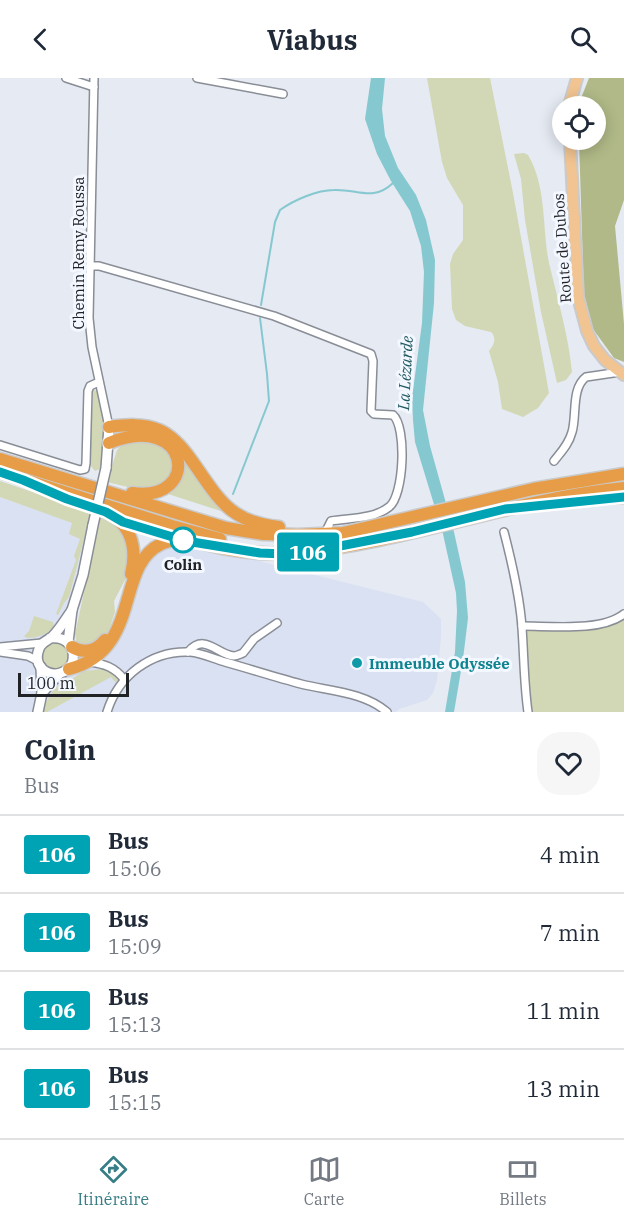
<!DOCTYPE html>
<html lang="fr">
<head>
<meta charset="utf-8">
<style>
  :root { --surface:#fff; --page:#f6f6f7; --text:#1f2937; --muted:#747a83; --line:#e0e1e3; --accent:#367d86 }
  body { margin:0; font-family:"IBM Plex Serif",serif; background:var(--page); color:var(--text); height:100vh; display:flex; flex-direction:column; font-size:22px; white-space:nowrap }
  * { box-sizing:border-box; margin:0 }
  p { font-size:20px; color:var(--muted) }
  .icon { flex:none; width:33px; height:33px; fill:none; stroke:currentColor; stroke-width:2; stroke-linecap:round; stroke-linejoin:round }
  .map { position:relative; height:634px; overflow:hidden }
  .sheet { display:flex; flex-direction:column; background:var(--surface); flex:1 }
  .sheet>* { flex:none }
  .badge { padding:0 12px; border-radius:4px; font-size:21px; line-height:39px }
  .tools { position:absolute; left:552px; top:18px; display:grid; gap:12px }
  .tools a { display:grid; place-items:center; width:54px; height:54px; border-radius:50%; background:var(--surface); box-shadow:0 3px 15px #0003; font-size:30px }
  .scale { position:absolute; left:18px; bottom:15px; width:111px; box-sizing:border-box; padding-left:6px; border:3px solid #212226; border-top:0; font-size:16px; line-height:21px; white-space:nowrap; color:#212226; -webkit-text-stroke:4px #f3f7ff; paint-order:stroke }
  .map>.badge { position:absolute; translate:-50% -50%; box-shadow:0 0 0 3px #fff }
  .round { display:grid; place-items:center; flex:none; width:63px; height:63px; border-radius:24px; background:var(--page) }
  .headline { display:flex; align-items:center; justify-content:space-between; height:102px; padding:0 24px }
  h1 { font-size:28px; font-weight:700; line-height:45px }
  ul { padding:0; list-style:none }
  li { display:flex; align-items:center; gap:18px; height:78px; padding:0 24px; border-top:2px solid var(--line) }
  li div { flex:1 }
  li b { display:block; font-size:22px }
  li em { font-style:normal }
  li .badge { min-width:66px; font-weight:700; text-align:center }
  header { display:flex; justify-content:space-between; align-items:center; height:78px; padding:0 24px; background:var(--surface); font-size:27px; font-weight:700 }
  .menu { display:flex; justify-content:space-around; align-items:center; height:84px; border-top:2px solid var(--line); background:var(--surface); font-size:16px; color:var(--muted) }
  .menu a { display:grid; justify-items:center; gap:3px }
  .menu .on { color:var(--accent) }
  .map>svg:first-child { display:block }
</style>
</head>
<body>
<header><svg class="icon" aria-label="back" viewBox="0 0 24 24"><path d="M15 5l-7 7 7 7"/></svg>Viabus<svg class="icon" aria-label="search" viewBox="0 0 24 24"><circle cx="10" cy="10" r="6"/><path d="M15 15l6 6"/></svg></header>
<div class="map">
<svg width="624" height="634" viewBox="0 0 624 634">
  <rect width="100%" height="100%" fill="#e5eaf3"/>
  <path fill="#dae1f2" d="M0,419L73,445L86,452L91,459L72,532L42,565L41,589L100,577L147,477L176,465L247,480L423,524L441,541V558L437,602L433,615L427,622L399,631L396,634H0Z"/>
  <g fill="#d2d8b5">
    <path d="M427,0H490L513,115L549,315L538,330L523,339L502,331L498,304L489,273C494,267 497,260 491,254L465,248L456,242L452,231L450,186L453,176L463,162V127L447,100L442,84Z"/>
    <path d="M524,75L528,77C547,109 542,150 549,185C558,223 568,255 572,294L566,302L557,305L541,234L525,142L521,101L514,76Z"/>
    <path d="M93,312L98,313C102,333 109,357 105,377C104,382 101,387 100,391L95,393L90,387Z"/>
    <path d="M141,362L165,369C174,385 174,390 165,406L140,412L107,404L117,372L122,367Z"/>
    <path d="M184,380L227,435L168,416L182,400Z"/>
    <path d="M0,403L91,434L69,519L64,525L58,537L56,536L76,482L74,478L80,461L69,456L72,445L0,419Z"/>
    <path d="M101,435L117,446L129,464L127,498L114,523L115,534L108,555L95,568L77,566L75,556Z"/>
    <path d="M624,536V634H528L522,548L589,547Z"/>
    <path d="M34,538L53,544L54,548C47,557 37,560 27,560L24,558L29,553Z"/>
    <circle cx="56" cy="578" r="14"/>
    <path d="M103,591C112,591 115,593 119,601L118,603L115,604L111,599L47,634H43L44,628L55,609L67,604L84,593Z"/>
  </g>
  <path fill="#b0b987" d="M589,0H624V122L615,148L624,246V284L614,280L593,251L584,219L579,62H596V28H578Z"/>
  <path fill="#86c8d0" d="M371,0H385L382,31L385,58L398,90L416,117L426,142L435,182L434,225L423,332L430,368L454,454L465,504L468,540L463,581L454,634H445L455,574L457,533L456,515L443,456L415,364L413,342L412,320L422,245L424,194L421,168L410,133L391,103L377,76L365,41Z"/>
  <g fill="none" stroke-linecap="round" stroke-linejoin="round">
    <g stroke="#86c8d0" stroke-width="2">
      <path d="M261,227L275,144L280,132C294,122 317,112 334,112C358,111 373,124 393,105"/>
      <path d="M233,416L269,323L267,296L260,240"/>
    </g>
    <defs>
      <g id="street">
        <path d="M66,0L94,9"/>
        <path d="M94,0L89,240L92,269L109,349"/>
        <path d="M197,0L283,16"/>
        <path d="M90,188H99L274,238L371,276L373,283L371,333L374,336L393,337C407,349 404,418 389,429C374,441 350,440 331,443L326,453"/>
        <path d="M0,367L80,392L85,391L86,385L88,313L90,308L99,304"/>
        <path d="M554,383C561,374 569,366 572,354C577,338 571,310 586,299L620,294"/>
        <path d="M504,454C512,485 520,518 522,550C524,578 524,606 528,634"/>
        <path d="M522,548C551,548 601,554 624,536"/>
        <path d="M0,569L42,565"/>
        <path d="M0,574L28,578L38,583"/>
        <path d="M188,574C205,554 217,577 234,578C237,578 240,576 243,575L254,561L277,545"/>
        <path d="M89,584C105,586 114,589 124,601"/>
        <path d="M107,634C118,598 151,572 190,574C202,575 214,581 225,584C250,591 275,599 301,606C329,613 364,614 387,634"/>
      </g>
      <g id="secondary">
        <path d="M106,390L109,349"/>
        <path d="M50,560C67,558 77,570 72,586C59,606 30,593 39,571C41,564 47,563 52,559C60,551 66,541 72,532"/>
        <path d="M68,564L72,532L83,497L93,447"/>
        <path d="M42,615L59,596"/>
        <path d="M38,634L42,615L41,589"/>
      </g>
      <g id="primary">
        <path d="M569,28L577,0"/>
        <path d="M570,62L578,219L587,253L594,268L605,282L624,297"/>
      </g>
      <g id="highway">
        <path d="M109,349C125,347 144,345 159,352C173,358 183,370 192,383C219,421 229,444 279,449"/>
        <path d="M109,365C191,332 202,425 132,415"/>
        <path d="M0,381L226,450L263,456L298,457L343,455L533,411L624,396"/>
        <path d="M0,394L172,448L220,461"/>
        <path d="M602,420L624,419"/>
        <path d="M101,432C130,442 138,468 131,496"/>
        <path d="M72,569C84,576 96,573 105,562"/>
        <path d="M69,591C143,572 114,488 161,466C181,456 206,467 227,471C250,475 272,477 295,475C407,465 512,421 624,410"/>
      </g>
    </defs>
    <use href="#street" stroke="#898d96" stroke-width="10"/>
    <use href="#secondary" stroke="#898d96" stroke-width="12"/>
    <use href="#primary" stroke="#cacacb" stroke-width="14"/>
    <use href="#highway" stroke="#cacacb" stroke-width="15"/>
    <use href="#street" stroke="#fff" stroke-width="7"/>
    <use href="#secondary" stroke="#fff" stroke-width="9"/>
    <use href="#primary" stroke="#f1c491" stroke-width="10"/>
    <use href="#highway" stroke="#e79d47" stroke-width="12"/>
    <defs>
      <path id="secondary-bridge" d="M93,447L106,390"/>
    </defs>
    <use href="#secondary-bridge" stroke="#898d96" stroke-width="12" stroke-linecap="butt"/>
    <use href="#secondary-bridge" stroke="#fff" stroke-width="9"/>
  </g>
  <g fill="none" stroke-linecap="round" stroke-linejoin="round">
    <defs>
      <path id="line" d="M0,394L23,402L67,421L106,434L123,444L186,463L260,475L285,476L340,468L412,454L505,431L624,419"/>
    </defs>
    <use href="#line" stroke="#fff" stroke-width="14"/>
    <use href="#line" stroke="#00a3b4" stroke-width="9"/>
  </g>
  <circle fill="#fff" stroke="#00a3b4" stroke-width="3" cx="183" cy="462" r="12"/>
  <circle fill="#0f9aa8" stroke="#f3f7ff" stroke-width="2" cx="357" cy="585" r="6"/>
  <g text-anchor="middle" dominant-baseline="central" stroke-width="6" stroke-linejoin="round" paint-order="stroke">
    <g font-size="15" fill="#212226" stroke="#f3f7ff">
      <text transform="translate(562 170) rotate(-94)">Route de Dubos</text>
      <text transform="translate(78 175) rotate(-90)">Chemin Remy Roussa</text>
    </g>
    <g font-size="15" font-weight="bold" fill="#212226" stroke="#f3f7ff">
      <text x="183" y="486">Colin</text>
    </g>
    <g font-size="15" font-weight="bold" fill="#0d838f" stroke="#f3f7ff" text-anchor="start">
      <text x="369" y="585">Immeuble Odyssée</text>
    </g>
    <g font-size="16" font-style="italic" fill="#215960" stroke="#f3f7ff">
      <text transform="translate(405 295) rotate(-87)">La Lézarde</text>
    </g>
  </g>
</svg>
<div class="tools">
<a><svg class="icon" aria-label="locate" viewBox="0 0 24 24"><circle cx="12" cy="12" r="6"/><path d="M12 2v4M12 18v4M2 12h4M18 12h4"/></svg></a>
</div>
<div class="scale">100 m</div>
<b class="badge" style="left:308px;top:474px;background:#00a3b4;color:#fff">106</b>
</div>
<section class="sheet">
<div class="headline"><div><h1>Colin</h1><p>Bus</p></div><a class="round"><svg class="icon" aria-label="heart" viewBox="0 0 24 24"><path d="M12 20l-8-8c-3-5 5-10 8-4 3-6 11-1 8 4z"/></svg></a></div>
<ul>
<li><span class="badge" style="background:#00a3b4;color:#fff">106</span><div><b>Bus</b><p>15:06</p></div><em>4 min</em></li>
<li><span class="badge" style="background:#00a3b4;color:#fff">106</span><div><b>Bus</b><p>15:09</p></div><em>7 min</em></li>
<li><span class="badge" style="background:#00a3b4;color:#fff">106</span><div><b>Bus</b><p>15:13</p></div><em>11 min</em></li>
<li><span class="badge" style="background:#00a3b4;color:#fff">106</span><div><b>Bus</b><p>15:15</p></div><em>13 min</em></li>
</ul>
</section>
<nav class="menu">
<a class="on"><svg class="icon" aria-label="directions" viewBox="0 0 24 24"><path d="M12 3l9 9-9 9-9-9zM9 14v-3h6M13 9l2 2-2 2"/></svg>Itinéraire</a>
<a><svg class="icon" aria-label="map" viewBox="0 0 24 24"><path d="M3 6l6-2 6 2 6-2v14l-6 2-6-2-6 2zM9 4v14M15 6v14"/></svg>Carte</a>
<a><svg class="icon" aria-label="tickets" viewBox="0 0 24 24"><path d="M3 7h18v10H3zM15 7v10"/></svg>Billets</a>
</nav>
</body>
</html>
